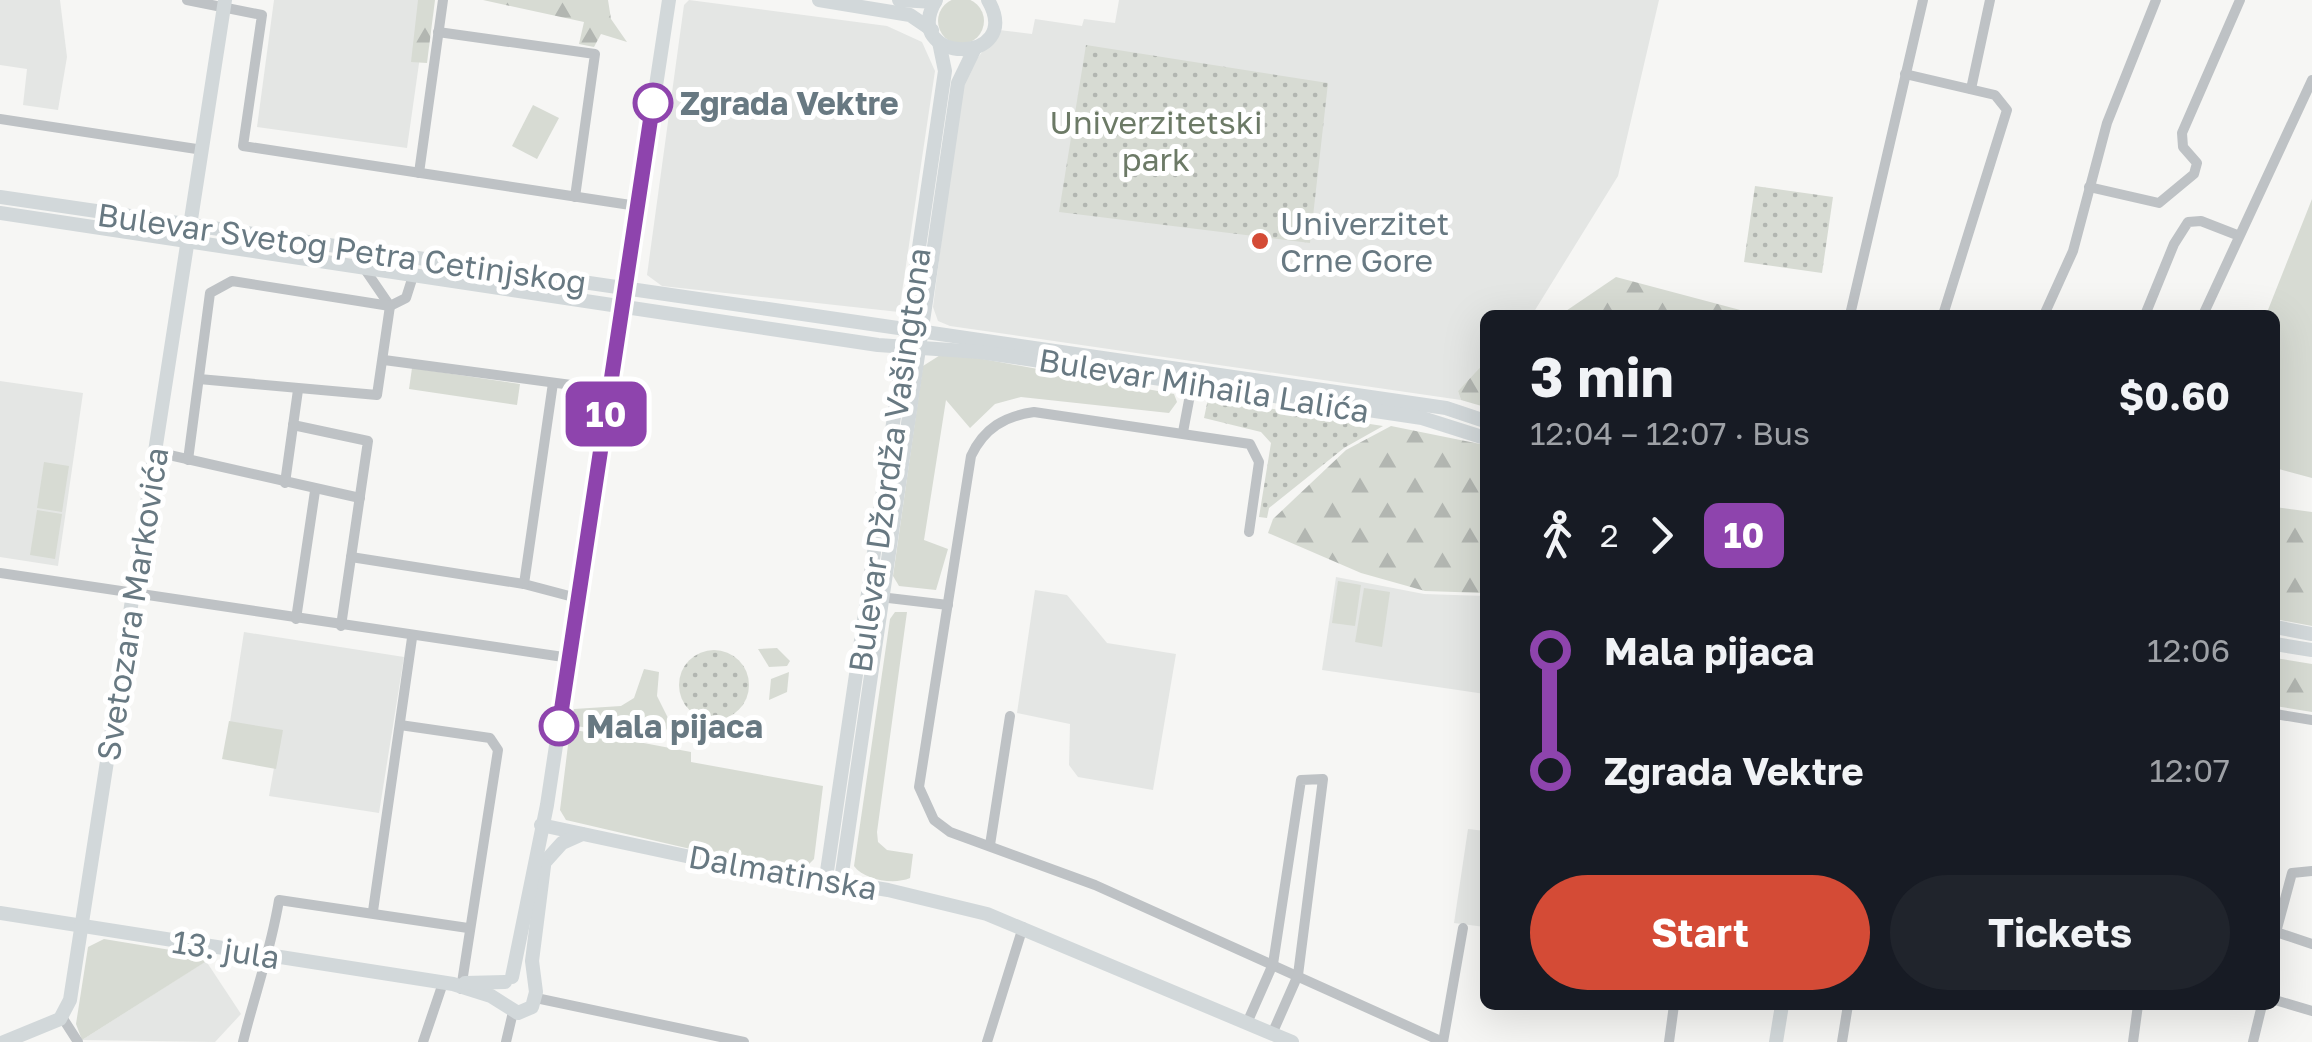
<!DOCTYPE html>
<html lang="en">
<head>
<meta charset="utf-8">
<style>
  :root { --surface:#171b24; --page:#20242c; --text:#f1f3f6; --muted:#9ea1a6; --accent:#d44b36 }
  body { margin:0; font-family:"Golos Text",sans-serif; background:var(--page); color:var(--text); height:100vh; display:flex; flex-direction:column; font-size:38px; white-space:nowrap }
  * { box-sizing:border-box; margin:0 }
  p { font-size:32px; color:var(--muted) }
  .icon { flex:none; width:55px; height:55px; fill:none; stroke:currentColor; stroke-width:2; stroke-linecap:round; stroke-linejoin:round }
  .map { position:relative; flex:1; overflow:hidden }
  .side { position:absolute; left:1480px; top:310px; width:800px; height:700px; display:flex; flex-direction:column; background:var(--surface); border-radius:15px; box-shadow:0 10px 40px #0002 }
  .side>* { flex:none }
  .badge { padding:0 20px; border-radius:15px; font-size:35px; line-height:65px }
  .map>.badge { position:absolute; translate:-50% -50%; box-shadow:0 0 0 5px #fff }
  .legs { display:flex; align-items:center; gap:15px; height:110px; padding:0 50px; font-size:32px }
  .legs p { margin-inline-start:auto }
  .head { display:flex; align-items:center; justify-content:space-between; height:170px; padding:0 50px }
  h1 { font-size:55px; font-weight:700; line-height:75px }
  .action { display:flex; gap:20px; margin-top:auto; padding:20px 50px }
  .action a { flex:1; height:115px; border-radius:60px; background:var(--accent); color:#fff; font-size:40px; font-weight:700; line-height:115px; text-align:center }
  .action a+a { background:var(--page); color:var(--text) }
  ul { padding:0 50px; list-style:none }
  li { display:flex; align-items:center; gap:35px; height:120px; font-size:38px }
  li i { display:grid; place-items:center; width:15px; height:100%; margin:0 12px; background:currentColor }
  li i::after { content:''; width:25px; height:25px; margin:-12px; border:8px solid; border-radius:50%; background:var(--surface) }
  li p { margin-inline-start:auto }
  li:first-child i { background:linear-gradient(#0000 50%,currentColor 0) }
  li:last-child i { background:linear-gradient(currentColor 50%,#0000 0) }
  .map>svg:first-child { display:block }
</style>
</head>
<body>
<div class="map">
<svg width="2312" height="1042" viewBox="0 0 2312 1042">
  <defs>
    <pattern id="forest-firs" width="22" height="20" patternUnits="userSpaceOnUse" patternTransform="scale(2.5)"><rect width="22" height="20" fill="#d7dbd3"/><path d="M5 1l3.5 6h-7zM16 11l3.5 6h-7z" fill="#b2b6b1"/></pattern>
    <pattern id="park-dots" width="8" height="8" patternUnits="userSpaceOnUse" patternTransform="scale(2.5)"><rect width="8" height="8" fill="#d7dbd3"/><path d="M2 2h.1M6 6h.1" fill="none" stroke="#b2b6b1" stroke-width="1.8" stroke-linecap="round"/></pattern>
  </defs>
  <rect width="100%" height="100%" fill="#f6f6f4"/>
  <g fill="#e4e6e4">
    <path d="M0,0H60L67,57L58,110L23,105L27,69L0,65Z"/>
    <path d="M274,0H428L407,148L257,127Z"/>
    <path d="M689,0L887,26L922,42L935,71L899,312L662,286L647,275L684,5Z"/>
    <path d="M1119,0H1659L1618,176L1532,315H1485V362L1458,391L1461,400L950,326L938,321L933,307L962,78L999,30L1032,34L1035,19L1082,26L1084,19L1115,23Z"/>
    <path d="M0,381L83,393L58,566L0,557Z"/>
    <path d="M1336,577L1424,594L1485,596V694L1322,670Z"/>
    <path d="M1035,590L1067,595L1107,643L1176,654L1153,790L1078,777L1069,765L1070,724L1017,713Z"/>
    <path d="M244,632L404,657L379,813L269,796L275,762L225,754Z"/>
    <path d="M1468,829L1485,831V927L1454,923Z"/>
    <path d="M206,961L241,1014L215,1042L82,1040Z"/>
  </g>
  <g fill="#d7dbd3">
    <circle cx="961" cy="21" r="23"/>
    <path d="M533,105L559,118L537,159L512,146Z"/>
    <path d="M2312,199V478L2275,468V315H2266Z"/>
    <path d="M945,352L1174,394L1177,402L1169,413L1021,397L995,404L970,428L946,400L924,540L948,549L936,590L899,586L893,576L923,366Z"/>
    <path d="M412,368L520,384L517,405L409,389Z"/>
    <path d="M44,462L69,466L62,512L37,508Z"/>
    <path d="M37,510L62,514L55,559L30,555Z"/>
    <path d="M1338,581L1361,585L1355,626L1332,623Z"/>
    <path d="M1364,588L1390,592L1382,647L1355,642Z"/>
    <path d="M895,612H907L877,832L878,842L887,850L913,854L910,878C894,885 864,880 854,866L890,619Z"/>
    <path d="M777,648L790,661L787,666L769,667L758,649Z"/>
    <path d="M644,669L659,672L657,696L670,722L661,741L571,725L574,709L621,706L634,698Z"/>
    <path d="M789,672L787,692L769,700L771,679Z"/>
    <path d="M229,721L283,730L276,769L222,759Z"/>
    <path d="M570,729L691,752V762L823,786L814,859L808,865L756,859L755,864L566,820L560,810Z"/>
    <path d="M104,939L213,957L82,1040L76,1024L88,947Z"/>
  </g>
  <g fill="url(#forest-firs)">
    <path d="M418,0H435L427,63L411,62Z"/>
    <path d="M483,0H608L611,19L627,42L601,34L594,47L579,44L584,22Z"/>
    <path d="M1616,277L1759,315H1560Z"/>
    <path d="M1485,362V407L1461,400L1458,391Z"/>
    <path d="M1391,426L1485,445V593L1425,591L1361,573L1268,533L1273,519L1346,450Z"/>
    <path d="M2275,507L2312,512V626L2275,619Z"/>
    <path d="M2275,658L2312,664V712L2275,706Z"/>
  </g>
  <g fill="url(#park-dots)">
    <path d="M1086,45L1328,83L1310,243L1059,212Z"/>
    <path d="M1755,186L1833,197L1822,273L1744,262Z"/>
    <path d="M1208,399L1383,426L1344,448L1269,508L1267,518L1259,517L1271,443L1261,432L1204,418Z"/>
    <circle cx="714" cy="685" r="35"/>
  </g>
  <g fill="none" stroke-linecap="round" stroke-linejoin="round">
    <g stroke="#bec2c5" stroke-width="10">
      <path d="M187,0L262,15L243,146L637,206"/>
      <path d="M438,32L595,54L575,197"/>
      <path d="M1905,74L1995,95L2007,110L1943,315"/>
      <path d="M1971,89L1990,0"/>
      <path d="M0,119L203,150"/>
      <path d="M419,173L443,0"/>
      <path d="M2089,187L2159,203L2194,174L2197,163L2183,147L2182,133L2240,0"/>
      <path d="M364,268L390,306"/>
      <path d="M390,306L406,298L413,276"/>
      <path d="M1850,315L1923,0"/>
      <path d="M2044,315L2073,251L2107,123L2156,0"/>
      <path d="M2145,315L2174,244L2188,222L2201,221L2237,235"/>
      <path d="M2203,315L2312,80"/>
      <path d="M384,360L609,390"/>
      <path d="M199,379L377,395L390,306"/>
      <path d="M553,383L524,584L577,598"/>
      <path d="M293,425L368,441L341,626"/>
      <path d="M1183,432L1193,379"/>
      <path d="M156,452L360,498"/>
      <path d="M188,460L210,293L232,281L390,306"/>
      <path d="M285,483L298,390"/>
      <path d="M1249,532L1259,462L1250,444L1034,412C1005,416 984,428 971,456L919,787L934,820L950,832L1095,885L1443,1042"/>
      <path d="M351,557L524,584"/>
      <path d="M0,573L570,658"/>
      <path d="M880,597L948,605"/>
      <path d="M296,619L315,491"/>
      <path d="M2275,714L2312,720"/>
      <path d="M400,725L490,738L498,750L461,989"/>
      <path d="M990,845L1010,716"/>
      <path d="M373,911L412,638"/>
      <path d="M2276,932L2312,944"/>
      <path d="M2275,936L2292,873L2312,871"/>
      <path d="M536,998L744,1042"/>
      <path d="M2275,1000L2312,1011"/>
      <path d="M62,1017L78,1042"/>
      <path d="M1247,1023L1273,964L1301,780L1323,779L1298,975L1272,1034"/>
      <path d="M243,1042C255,993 271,950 279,900L468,928"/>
      <path d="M423,1042L443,983"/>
      <path d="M506,1042L513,1012"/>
      <path d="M987,1042L1023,927"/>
      <path d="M1443,1042L1463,928"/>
      <path d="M1669,1042L1674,1005"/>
      <path d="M1842,1042L1848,1005"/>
      <path d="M2133,1042L2138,1005"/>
      <path d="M2253,1042L2262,1005"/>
    </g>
    <g stroke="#d2d8da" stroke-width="14">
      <path d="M819,0L910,15L932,30"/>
      <path d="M899,0L935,2"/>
      <path d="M936,0C898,65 1026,66 988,0"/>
      <path d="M0,197L1446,408L1485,421"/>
      <path d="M0,213L878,345L980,352L1422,418L1485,438"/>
      <path d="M2275,627L2312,634"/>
      <path d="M2275,644L2312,650"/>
      <path d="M541,825L700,859L888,890L987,914L1292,1042"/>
      <path d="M544,863L562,843L582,834"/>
      <path d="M826,878L945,71L939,42"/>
      <path d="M841,880L958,83L975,48"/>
      <path d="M0,913L453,984L491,996L518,1013L532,1007L536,992L532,961L544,866"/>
      <path d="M512,977L547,805L669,0"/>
      <path d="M465,983L505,982"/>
      <path d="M4,1042L60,1019L70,1000L225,0"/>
      <path d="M1776,1042L1782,1005"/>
    </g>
  </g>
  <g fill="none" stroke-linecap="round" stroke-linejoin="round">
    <defs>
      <path id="line-1" d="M559,726L653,103"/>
    </defs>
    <use href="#line-1" stroke="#fff" stroke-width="22"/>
    <use href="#line-1" stroke="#8e44ad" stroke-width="15"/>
  </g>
  <g fill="#fff" stroke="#8e44ad" stroke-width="5">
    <circle cx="653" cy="103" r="18"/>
    <circle cx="559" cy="726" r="18"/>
  </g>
  <circle fill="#d44b36" stroke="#fff" stroke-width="4" cx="1260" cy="241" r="10"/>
  <g text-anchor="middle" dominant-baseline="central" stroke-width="10" stroke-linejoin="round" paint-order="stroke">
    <g font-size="32" font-weight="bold" fill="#687982" stroke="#fff" text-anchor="start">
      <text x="680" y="103">Zgrada Vektre</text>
      <text x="586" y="726">Mala pijaca</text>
    </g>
    <g font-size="32" fill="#6c7a66" stroke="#fff">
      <text x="1156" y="122">Univerzitetski<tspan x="1156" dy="37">park</tspan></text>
    </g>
    <g font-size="32" fill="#687982" stroke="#fff" text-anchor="start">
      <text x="1280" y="223">Univerzitet<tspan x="1280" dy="37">Crne Gore</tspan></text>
    </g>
    <g font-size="32" fill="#687982" stroke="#fff">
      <text transform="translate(342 248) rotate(8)">Bulevar Svetog Petra Cetinjskog</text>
      <text transform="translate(1204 385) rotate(9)">Bulevar Mihaila Lalića</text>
      <text transform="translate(889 460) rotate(-82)">Bulevar Džordža Vašingtona</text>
      <text transform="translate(132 604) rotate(-81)">Svetozara Markovića</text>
      <text transform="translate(783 872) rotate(10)">Dalmatinska</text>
      <text transform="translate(226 949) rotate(9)">13. jula</text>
    </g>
  </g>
</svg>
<b class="badge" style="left:606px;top:414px;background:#8e44ad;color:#fff">10</b>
<section class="side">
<div class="head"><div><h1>3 min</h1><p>12:04 – 12:07 · Bus</p></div><b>$0.60</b></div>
<div class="legs"><svg class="icon" aria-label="walk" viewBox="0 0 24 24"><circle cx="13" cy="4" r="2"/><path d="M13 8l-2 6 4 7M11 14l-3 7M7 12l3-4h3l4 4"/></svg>2<svg class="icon" aria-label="forward" viewBox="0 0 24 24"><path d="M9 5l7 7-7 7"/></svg><b class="badge" style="background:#8e44ad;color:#fff">10</b></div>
<ul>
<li><i style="color:#8e44ad"></i><b>Mala pijaca</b><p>12:06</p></li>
<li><i style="color:#8e44ad"></i><b>Zgrada Vektre</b><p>12:07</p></li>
</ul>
<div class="action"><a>Start</a><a>Tickets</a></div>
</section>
</div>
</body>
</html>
